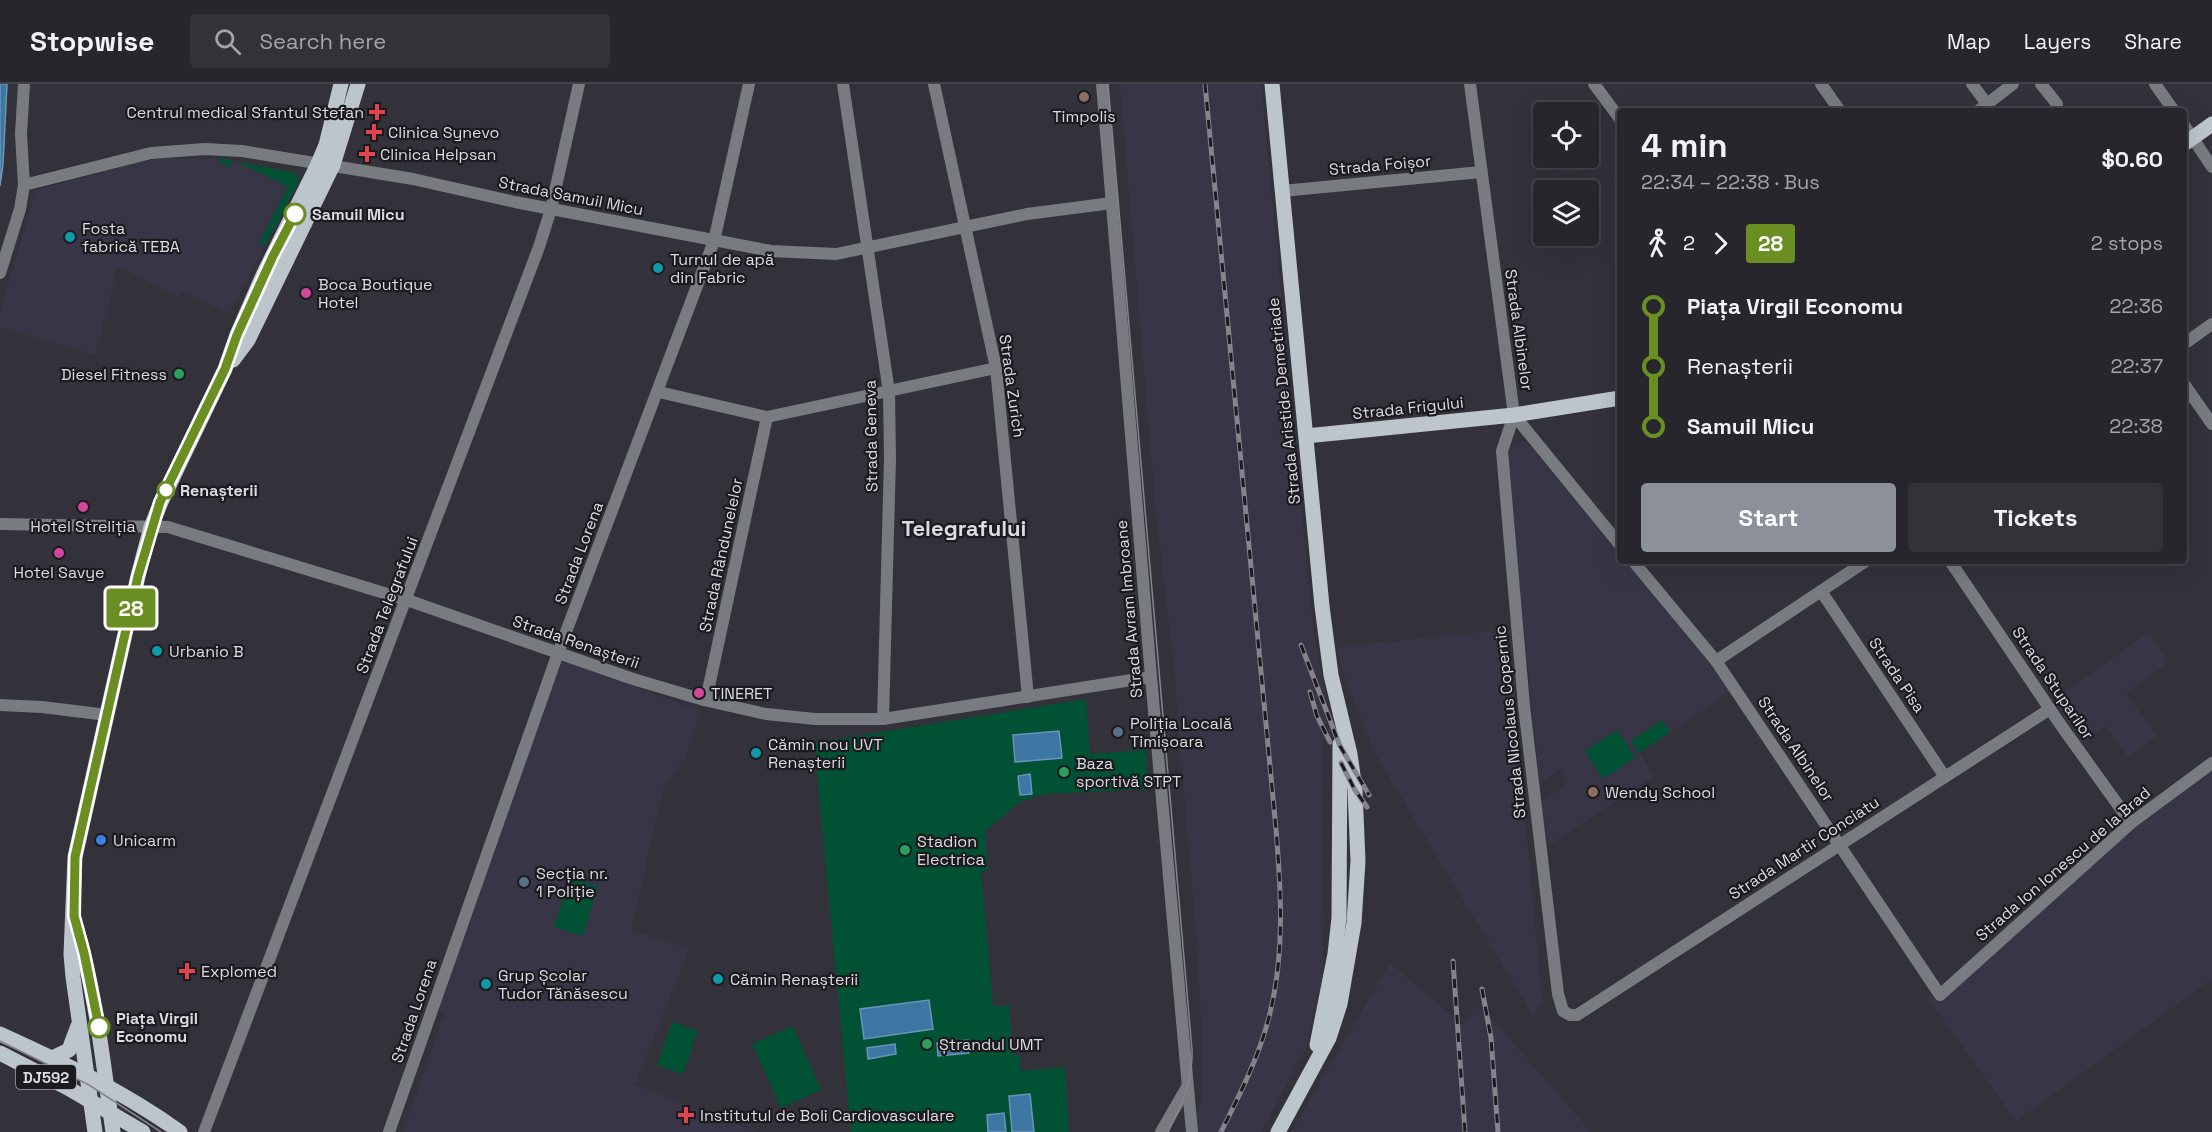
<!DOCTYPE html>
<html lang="en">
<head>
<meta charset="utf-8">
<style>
  :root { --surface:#26262c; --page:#323238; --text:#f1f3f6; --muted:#a4a5a9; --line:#424348; --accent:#8c9099 }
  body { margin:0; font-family:"Space Grotesk",sans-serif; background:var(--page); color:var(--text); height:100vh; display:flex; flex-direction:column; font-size:22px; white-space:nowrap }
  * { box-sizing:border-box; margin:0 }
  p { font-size:20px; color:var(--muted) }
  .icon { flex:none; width:33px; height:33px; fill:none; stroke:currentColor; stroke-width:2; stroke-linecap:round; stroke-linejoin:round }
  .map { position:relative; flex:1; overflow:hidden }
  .drawer { position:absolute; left:1617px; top:24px; width:570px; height:456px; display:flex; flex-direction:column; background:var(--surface); border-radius:6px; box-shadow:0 6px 24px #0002,0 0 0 2px var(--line) }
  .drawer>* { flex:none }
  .badge { padding:0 12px; border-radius:4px; font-size:21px; line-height:39px }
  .controls { position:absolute; left:1533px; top:18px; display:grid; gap:12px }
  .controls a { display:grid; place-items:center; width:66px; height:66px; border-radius:6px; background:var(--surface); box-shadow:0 6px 24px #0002,0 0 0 2px var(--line); font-size:30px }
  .map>.badge { position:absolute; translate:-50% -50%; box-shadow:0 0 0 3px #fff }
  .legs { display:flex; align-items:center; gap:9px; height:66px; padding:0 24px; font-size:20px }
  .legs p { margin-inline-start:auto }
  .summary { display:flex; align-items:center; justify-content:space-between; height:102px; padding:0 24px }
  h1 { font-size:33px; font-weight:600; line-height:45px }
  .action { display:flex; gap:12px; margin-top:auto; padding:12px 24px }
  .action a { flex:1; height:69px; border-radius:6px; background:var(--accent); color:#fff; font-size:24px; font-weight:600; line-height:69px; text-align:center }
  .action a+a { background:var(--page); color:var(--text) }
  ul { padding:0 24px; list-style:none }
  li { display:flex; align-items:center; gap:21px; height:60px; font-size:22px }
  li i { display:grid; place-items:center; width:9px; height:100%; margin:0 8px; background:currentColor }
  li i::after { content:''; width:15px; height:15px; margin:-8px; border:4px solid; border-radius:50%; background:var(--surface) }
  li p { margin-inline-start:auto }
  li:first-child i { background:linear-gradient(#0000 50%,currentColor 0) }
  li:last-child i { background:linear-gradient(currentColor 50%,#0000 0) }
  header { display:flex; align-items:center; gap:36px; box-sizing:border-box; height:84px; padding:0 30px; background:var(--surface); border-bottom:2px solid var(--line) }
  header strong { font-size:28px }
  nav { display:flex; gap:33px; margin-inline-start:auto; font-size:21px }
  .search { width:420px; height:54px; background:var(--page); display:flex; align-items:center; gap:15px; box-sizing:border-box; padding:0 21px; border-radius:6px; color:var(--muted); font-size:22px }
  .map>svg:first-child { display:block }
</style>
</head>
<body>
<header>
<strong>Stopwise</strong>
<div class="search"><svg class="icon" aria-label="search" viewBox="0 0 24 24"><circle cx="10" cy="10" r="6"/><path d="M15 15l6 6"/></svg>Search here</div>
<nav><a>Map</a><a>Layers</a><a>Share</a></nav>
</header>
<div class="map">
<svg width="2212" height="1048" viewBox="0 0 2212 1048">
  <rect width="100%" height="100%" fill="#33323b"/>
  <g fill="#383646">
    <path d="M1120,0H1261L1313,545L1327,619L1322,666L1323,890L1306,964L1261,1048H1186L1203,1017V971L1197,859L1182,684L1180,677L1175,589L1156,429Z"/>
    <path d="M220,74L295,89L299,97L229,230L182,207L179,213L118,182L95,271L0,243V230L36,106L141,77L164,75Z"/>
    <path d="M1526,357L1620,471V477H1625L1711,581L1730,608L1640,669L1654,692L1548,762L1542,717L1567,700L1561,684L1540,699L1505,366Z"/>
    <path d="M1508,545L1542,918L1533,932L1376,671L1340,581L1338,563Z"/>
    <path d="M2148,549L2169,578L2126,609L2157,652L2128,673L2106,642L2083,658L2053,617Z"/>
    <path d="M562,576L701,627L686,672L662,707L631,847L690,864L635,1001L757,1048H403L442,937L447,934L437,922Z"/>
    <path d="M2212,679V895L2016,1037L1927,913L2131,739Z"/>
    <path d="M1390,879L1464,942L1476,922L1489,931L1591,1048H1291Z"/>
  </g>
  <g fill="#015134">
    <path d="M220,74L295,89L299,97L265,162L259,159L288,103L234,76L229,83L218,77Z"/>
    <path d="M1086,615L1090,670L1146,666L1148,705L1045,710L1020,718L985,747L988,786L981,787L993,922L1009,921L1013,971H1020L1021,987L1065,983L1069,1048H851L814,659Z"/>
    <path d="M1662,636L1670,648L1639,669L1631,657Z"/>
    <path d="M1617,646L1635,673L1603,695L1585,667Z"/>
    <path d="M570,793L598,802L583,852L554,843Z"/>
    <path d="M672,938L698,947L683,990L657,981Z"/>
    <path d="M793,942L821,1006L781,1024L752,960Z"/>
  </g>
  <g fill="#3c76a3" stroke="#6c94b6" stroke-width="1.5">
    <path d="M0,0H7L3,81L0,102Z"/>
    <path d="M1059,647L1062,674L1015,678L1013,651Z"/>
    <path d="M1030,690L1032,710L1020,711L1018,692Z"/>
    <path d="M929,916L933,945L864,955L860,925Z"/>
    <path d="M968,956L969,969L938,972L937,959Z"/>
    <path d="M895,960L896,970L868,975L867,964Z"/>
    <path d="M1030,1010L1034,1048H1012L1009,1012Z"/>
    <path d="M1004,1029L1006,1048H988L987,1031Z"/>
  </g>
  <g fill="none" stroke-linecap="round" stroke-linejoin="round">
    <g stroke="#787c80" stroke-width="12">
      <path d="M843,0L889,308L890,374L883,635"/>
      <path d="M934,0L996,284L1028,613"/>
      <path d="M1102,0L1151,593L1192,1048"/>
      <path d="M1470,0L1514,331L1620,461"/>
      <path d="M1594,0L1620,35"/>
      <path d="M1821,0L1840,27"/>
      <path d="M1972,0L1987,20"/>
      <path d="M2041,0L2057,20L2056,27"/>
      <path d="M2155,0L2174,27"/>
      <path d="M1978,27L2013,0"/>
      <path d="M2184,41L2212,83"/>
      <path d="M24,101L151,69L205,65L242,67L413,95L515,118L771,167L836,170L1027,130L1112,119"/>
      <path d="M1282,107L1481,88"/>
      <path d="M0,189L20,125L24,101L21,50L24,0"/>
      <path d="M2184,260L2212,240"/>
      <path d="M2184,300L2212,340"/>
      <path d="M659,308L767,333L996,284"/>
      <path d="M1514,331L1502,367L1524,622L1558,910L1563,927L1570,931H1577L2050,625"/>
      <path d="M0,440L168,443L407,516L633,595L704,616L766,630L815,635H883L1151,593"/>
      <path d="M1633,477L1716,577L1940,911L2131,739L2212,679"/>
      <path d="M1950,477L2060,640L2131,739"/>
      <path d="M1821,507L1945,693"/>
      <path d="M1716,577L1866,477"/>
      <path d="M706,616L767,333"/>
      <path d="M0,621L42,623L107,631"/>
      <path d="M204,1048L539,163L551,125L579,0"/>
      <path d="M389,1048L558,569L714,157L749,0"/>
      <path d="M1161,1048L1187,1003"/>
    </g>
    <g stroke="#bcc5cc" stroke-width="15">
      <path d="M1272,0L1322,522L1331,591L1350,670L1355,706L1358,777L1354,839L1340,920L1329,954L1278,1048"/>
      <path d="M2184,60L2212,40"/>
      <path d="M233,276L248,256L333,81L358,0"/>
      <path d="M1306,352L1514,331L1620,314"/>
      <path d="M76,842C96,909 103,979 113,1048"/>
      <path d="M0,950C62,978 124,1008 180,1048"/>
      <path d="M1317,961L1335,870L1339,834L1340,660"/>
      <path d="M0,969L68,1004L143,1048"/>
      <path d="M52,974L69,966L78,942"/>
      <path d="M95,1048L73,893L71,870L75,773L138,492L151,443L161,418L225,285L237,251L264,189L318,80L326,61L341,0"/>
    </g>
    <g stroke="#85848c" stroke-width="1.5">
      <path d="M1108,0L1192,966C1193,997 1182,1021 1168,1048"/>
      <path d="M0,957L89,1001L161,1048"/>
    </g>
    <defs>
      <g id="rail">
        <path d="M1205,0L1276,745C1281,806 1285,868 1270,929C1260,971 1240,1010 1221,1048"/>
        <path d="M1301,561L1340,662L1369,711"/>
        <path d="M1310,608L1317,632L1330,658"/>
        <path d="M1341,679L1355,706L1367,723"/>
        <path d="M1453,877L1465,1048"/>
        <path d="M1482,905L1491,954L1498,1048"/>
      </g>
    </defs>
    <use href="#rail" stroke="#85848c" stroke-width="5"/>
    <use href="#rail" stroke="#1b1a1e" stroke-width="3" stroke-dasharray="9" stroke-linecap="butt"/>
  </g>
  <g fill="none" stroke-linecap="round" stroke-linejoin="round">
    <defs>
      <path id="line-1" d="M99,943L84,869L74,832L75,773L138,492L160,418L225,285L237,251L273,172L295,130"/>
    </defs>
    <use href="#line-1" stroke="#fff" stroke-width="14"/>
    <use href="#line-1" stroke="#6b8e23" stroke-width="9"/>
  </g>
  <g fill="#8d6e63" stroke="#1b1a1e" stroke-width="2">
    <circle cx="1084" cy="13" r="6"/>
    <circle cx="1593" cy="708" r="6"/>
  </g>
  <g fill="#e0444e" stroke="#1b1a1e" stroke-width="2">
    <path d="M374 19h6v6h6v6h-6v6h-6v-6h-6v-6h6z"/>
    <path d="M371 39h6v6h6v6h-6v6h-6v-6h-6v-6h6z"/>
    <path d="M364 61h6v6h6v6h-6v6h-6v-6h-6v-6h6z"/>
    <path d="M184 878h6v6h6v6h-6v6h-6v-6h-6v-6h6z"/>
    <path d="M683 1022h6v6h6v6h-6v6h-6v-6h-6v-6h6z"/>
  </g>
  <g fill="#fff" stroke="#6b8e23" stroke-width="3">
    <circle cx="295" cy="130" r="10"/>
    <circle cx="166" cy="406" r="8"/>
    <circle cx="99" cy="943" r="10"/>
  </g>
  <g fill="#0f9aa8" stroke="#1b1a1e" stroke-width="2">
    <circle cx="70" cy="153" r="6"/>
    <circle cx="658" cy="184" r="6"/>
    <circle cx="157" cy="567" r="6"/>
    <circle cx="756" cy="669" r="6"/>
    <circle cx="718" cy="895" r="6"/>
    <circle cx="486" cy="900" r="6"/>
  </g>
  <g fill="#d1479c" stroke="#1b1a1e" stroke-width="2">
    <circle cx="306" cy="209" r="6"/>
    <circle cx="83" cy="423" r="6"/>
    <circle cx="59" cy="469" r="6"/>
    <circle cx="699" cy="609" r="6"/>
  </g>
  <g fill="#2e9e5b" stroke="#1b1a1e" stroke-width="2">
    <circle cx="179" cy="290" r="6"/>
    <circle cx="1064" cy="688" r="6"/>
    <circle cx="905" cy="766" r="6"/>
    <circle cx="927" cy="960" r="6"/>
  </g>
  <g fill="#5c6f8a" stroke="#1b1a1e" stroke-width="2">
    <circle cx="1118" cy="648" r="6"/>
    <circle cx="524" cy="798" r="6"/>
  </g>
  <circle fill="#3f7fe0" stroke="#1b1a1e" stroke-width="2" cx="101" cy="756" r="6"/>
  <g text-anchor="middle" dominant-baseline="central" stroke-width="4.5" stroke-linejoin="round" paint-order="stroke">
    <rect fill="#1b1a1e" stroke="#a1a1a6" stroke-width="1.5" x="16" y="981" width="60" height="24" rx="4.5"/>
    <g font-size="15" font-weight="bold" fill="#dbdbe1">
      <text x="46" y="993">DJ592</text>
    </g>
    <g font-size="16" fill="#dbdbe1" stroke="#1b1a1e" text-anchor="start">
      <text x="364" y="28" text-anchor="end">Centrul medical Sfantul Stefan</text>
      <text x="1084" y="32" text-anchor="middle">Timpolis</text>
      <text x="388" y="48">Clinica Synevo</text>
      <text x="380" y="70">Clinica Helpsan</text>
      <text x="82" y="144">Fosta<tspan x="82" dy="18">fabrică TEBA</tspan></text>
      <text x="670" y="175">Turnul de apă<tspan x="670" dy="18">din Fabric</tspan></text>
      <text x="318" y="200">Boca Boutique<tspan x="318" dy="18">Hotel</tspan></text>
      <text x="167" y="290" text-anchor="end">Diesel Fitness</text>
      <text x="83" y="442" text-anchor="middle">Hotel Streliția</text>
      <text x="59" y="488" text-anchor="middle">Hotel Savye</text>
      <text x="169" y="567">Urbanio B</text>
      <text x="711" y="609">TINERET</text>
      <text x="1130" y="639">Poliția Locală<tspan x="1130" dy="18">Timișoara</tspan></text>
      <text x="768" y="660">Cămin nou UVT<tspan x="768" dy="18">Renașterii</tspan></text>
      <text x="1076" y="679">Baza<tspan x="1076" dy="18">sportivă STPT</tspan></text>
      <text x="1605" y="708">Wendy School</text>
      <text x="113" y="756">Unicarm</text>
      <text x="917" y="757">Stadion<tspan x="917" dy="18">Electrica</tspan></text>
      <text x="536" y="789">Secția nr.<tspan x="536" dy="18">1 Poliție</tspan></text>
      <text x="201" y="887">Explomed</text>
      <text x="498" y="891">Grup Școlar<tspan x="498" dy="18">Tudor Tănăsescu</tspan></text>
      <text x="730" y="895">Cămin Renașterii</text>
      <text x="939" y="960">Ștrandul UMT</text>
      <text x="700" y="1031">Institutul de Boli Cardiovasculare</text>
    </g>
    <g font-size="16" fill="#dbdbe1" stroke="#1b1a1e">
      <text transform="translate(1380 81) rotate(-5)">Strada Foișor</text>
      <text transform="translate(571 112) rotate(11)">Strada Samuil Micu</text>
      <text transform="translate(1519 246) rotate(82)">Strada Albinelor</text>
      <text transform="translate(1012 302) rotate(82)">Strada Zurich</text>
      <text transform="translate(1284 317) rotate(-96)">Strada Aristide Demetriade</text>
      <text transform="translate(1408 324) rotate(-6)">Strada Frigului</text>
      <text transform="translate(871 352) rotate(-91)">Strada Geneva</text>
      <text transform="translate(579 469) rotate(-69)">Strada Lorena</text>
      <text transform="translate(721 471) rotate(-78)">Strada Rândunelelor</text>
      <text transform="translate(387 521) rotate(-69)">Strada Telegrafului</text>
      <text transform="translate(1129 525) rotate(-95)">Strada Avram Imbroane</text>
      <text transform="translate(576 558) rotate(19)">Strada Renașterii</text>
      <text transform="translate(1897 591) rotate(56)">Strada Pisa</text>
      <text transform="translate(2053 599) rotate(56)">Strada Stuparilor</text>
      <text transform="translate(1510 638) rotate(-96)">Strada Nicolaus Copernic</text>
      <text transform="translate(1796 665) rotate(56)">Strada Albinelor</text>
      <text transform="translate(1804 764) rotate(-33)">Strada Martir Conciatu</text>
      <text transform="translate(2063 780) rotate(-41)">Strada Ion Ionescu de la Brad</text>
      <text transform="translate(414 927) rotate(-71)">Strada Lorena</text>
    </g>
    <g font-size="16" font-weight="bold" fill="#dbdbe1" stroke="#1b1a1e" text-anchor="start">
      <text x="312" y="130">Samuil Micu</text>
      <text x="180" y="406">Renașterii</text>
      <text x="116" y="934">Piața Virgil<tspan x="116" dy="18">Economu</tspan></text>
    </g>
    <g font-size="22" font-weight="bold" fill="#dbdbe1" stroke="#1b1a1e">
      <text x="964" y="444">Telegrafului</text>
    </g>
  </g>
</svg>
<div class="controls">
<a><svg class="icon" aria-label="locate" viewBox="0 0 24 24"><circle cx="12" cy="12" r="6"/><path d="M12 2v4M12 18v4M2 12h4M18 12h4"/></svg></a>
<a><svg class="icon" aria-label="layers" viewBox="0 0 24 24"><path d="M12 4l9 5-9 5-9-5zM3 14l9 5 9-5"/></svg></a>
</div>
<b class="badge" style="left:131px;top:524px;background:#6b8e23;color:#fff">28</b>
<section class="drawer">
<div class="summary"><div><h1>4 min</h1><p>22:34 – 22:38 · Bus</p></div><b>$0.60</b></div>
<div class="legs"><svg class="icon" aria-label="walk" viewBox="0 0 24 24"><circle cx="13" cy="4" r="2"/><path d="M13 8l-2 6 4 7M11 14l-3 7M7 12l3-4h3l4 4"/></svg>2<svg class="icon" aria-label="forward" viewBox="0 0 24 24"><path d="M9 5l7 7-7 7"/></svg><b class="badge" style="background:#6b8e23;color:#fff">28</b><p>2 stops</p></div>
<ul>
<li><i style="color:#6b8e23"></i><b>Piața Virgil Economu</b><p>22:36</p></li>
<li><i style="color:#6b8e23"></i><span>Renașterii</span><p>22:37</p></li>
<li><i style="color:#6b8e23"></i><b>Samuil Micu</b><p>22:38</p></li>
</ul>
<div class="action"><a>Start</a><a>Tickets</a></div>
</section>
</div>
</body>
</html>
